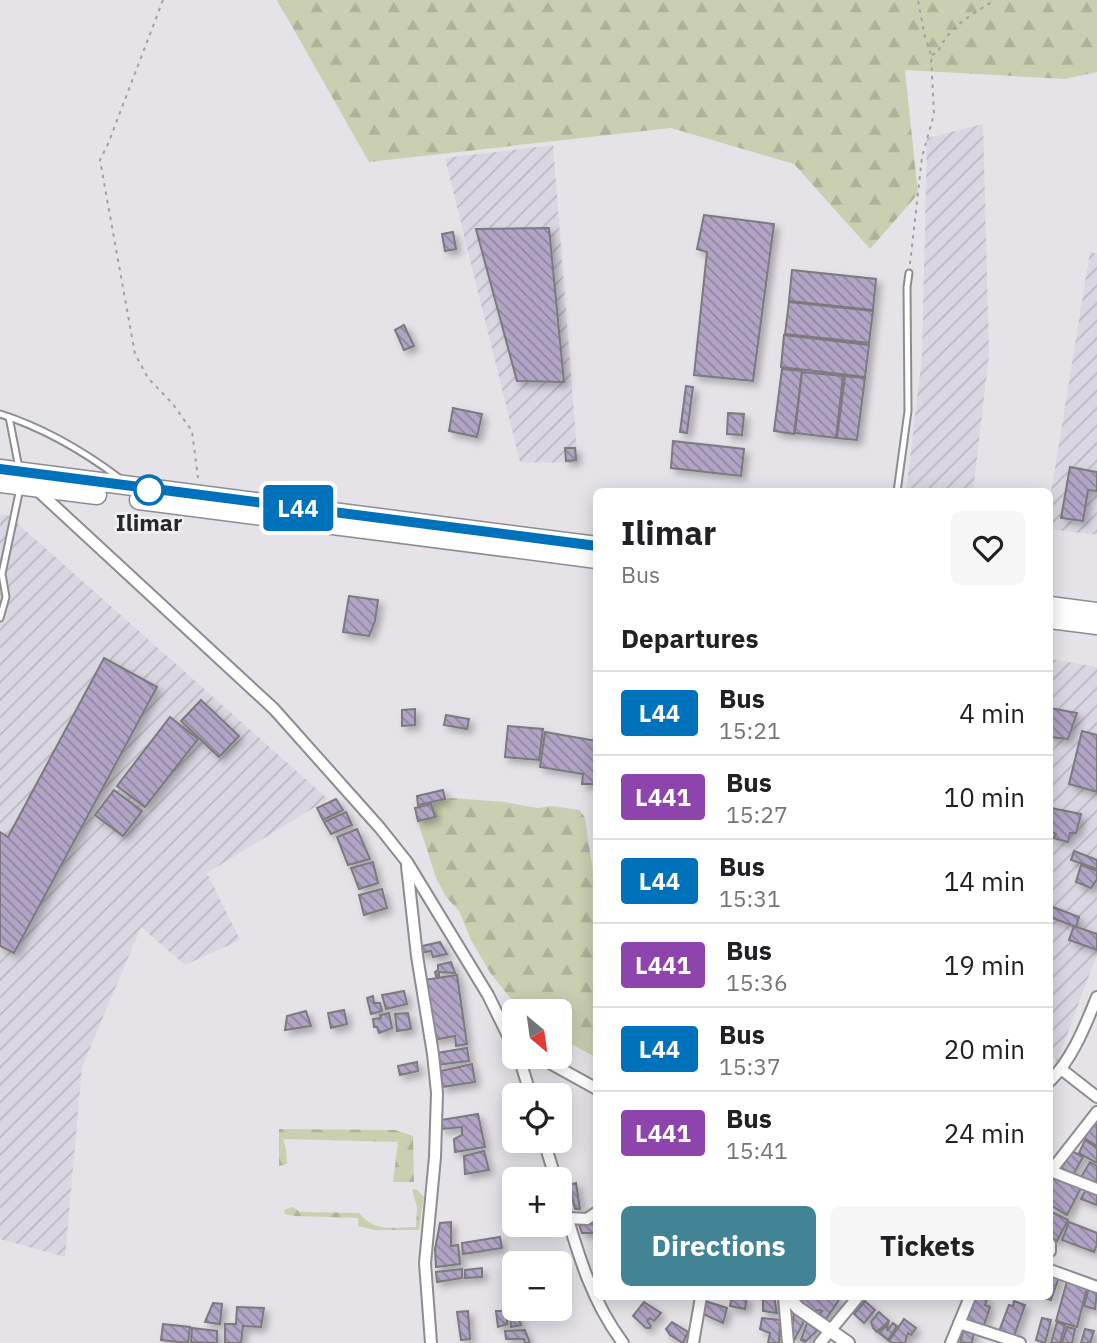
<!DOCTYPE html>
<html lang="en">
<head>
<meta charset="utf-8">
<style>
  :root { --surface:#fff; --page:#f6f6f6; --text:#202124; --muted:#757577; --line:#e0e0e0; --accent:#438396 }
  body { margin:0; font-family:"IBM Plex Sans",sans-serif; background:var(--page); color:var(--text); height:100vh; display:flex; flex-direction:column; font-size:26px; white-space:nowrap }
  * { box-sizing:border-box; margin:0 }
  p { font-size:23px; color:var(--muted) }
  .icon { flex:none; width:38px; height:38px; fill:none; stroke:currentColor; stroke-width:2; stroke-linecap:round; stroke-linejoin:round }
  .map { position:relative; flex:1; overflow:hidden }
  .panel { position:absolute; left:593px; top:488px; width:460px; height:812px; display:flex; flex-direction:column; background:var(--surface); border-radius:10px; box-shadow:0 4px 18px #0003 }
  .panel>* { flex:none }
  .badge { padding:0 14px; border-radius:5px; font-size:24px; line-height:46px }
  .needle { width:46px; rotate:151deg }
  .fabs { position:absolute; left:502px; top:999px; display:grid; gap:14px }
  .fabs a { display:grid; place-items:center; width:70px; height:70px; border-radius:10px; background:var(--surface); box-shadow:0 4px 18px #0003; font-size:35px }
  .map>.badge { position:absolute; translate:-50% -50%; box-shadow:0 0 0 4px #fff }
  h2 { padding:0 28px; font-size:26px; line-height:63px }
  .round { display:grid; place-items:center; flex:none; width:74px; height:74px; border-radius:10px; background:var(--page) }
  .summary { display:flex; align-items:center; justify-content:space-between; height:119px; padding:0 28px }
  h1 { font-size:33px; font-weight:700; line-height:52px }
  .primary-button { display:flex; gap:14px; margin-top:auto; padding:14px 28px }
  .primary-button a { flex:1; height:80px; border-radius:10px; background:var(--accent); color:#fff; font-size:28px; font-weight:700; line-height:80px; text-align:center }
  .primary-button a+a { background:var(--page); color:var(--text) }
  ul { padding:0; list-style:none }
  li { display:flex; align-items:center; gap:21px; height:84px; padding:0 28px; border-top:2px solid var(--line) }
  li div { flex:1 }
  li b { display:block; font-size:26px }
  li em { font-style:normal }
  li .badge { min-width:77px; font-weight:700; text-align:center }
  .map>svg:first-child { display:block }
</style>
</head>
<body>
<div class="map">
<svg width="1097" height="1343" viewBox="0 0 1097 1343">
  <defs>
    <pattern id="industrial-furrows" width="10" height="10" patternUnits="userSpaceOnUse" patternTransform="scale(1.75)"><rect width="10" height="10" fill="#dbd7e2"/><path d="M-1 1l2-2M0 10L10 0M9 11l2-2" fill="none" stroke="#bcb8c2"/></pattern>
    <pattern id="forest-firs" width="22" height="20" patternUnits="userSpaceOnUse" patternTransform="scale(1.75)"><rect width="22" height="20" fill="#cacfb2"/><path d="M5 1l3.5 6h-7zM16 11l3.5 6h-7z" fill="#aeb299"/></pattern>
    <pattern id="building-back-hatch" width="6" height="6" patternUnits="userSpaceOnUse" patternTransform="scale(1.75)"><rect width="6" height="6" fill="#b1a4c5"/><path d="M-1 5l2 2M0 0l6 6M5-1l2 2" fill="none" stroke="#9085a0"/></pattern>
    <filter id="shadow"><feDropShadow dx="4.5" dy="4.5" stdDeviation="3.5" flood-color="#0004"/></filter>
  </defs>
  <rect width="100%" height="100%" fill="#e5e3e8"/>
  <g fill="url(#industrial-furrows)">
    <path d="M983,124L989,354L973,492H906L922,357L927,138Z"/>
    <path d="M553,145L578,463L520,462L445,158Z"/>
    <path d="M1090,252L1097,254V535L1050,529V499Z"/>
    <path d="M0,515H8L328,799L207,873L240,940L185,965L141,927L82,1067L65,1257L0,1239Z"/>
    <path d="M1050,659L1097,667V954L1057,1062L1050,1053Z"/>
  </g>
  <g fill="url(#forest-firs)">
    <path d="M277,0H1097V72L1065,79L905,70L918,194L870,249L794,164L671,128L369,162Z"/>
    <path d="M452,798L504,802L538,808L551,806L580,810L585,818L597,899V1058L560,1038V1012L521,1011L491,974L471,940L459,911L446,897L436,878L418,822L434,802Z"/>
    <path d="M279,1129L395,1130L413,1136L414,1182H393L398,1142L283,1139L286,1149L287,1164L279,1166Z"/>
    <path d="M416,1189L424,1197L419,1230H375L358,1226V1218L295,1216L285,1214L284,1210L293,1207L300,1212L359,1213C376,1233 391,1227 416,1227L417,1207L412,1190Z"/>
  </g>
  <g fill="url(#building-back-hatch)" stroke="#7b7a7e" stroke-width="2" filter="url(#shadow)">
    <path d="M704,215L774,224L753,381L694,375L707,252L697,249Z"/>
    <path d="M549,228L564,382L517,381L476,229Z"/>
    <path d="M453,232L456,249L445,251L442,234Z"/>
    <path d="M792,270L876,279L873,310L789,301Z"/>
    <path d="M789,302L873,311L869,343L785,334Z"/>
    <path d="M404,325L414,346L404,350L395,330Z"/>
    <path d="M784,335L869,345L865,377L781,367Z"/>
    <path d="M782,369L802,371L794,434L774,431Z"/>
    <path d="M802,372L843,376L836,438L795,433Z"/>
    <path d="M845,376L865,378L857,440L837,438Z"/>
    <path d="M686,386L693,387L687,433L680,432Z"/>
    <path d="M453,408L482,414L477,437L449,431Z"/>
    <path d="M728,413L744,414L742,435L727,434Z"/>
    <path d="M673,441L744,449L741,476L671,468Z"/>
    <path d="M565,448H575L576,460L566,461Z"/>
    <path d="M1070,467L1097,472V491L1088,490L1083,521L1061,518Z"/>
    <path d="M349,596L378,600L375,621L369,636L343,632Z"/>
    <path d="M104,658L157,687L14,953L0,946V832L8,837Z"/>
    <path d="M201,700L239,736L219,757L181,721Z"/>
    <path d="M1050,708L1077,713L1068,739L1050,737Z"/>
    <path d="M415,709V725L402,726V710Z"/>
    <path d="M446,715L469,719L467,729L444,725Z"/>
    <path d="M170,717L198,739L145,807L117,786Z"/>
    <path d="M508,726L543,729L539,760L505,757Z"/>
    <path d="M1082,731L1097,735V792L1069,784Z"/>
    <path d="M545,732L597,741V784H582L583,774L540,767Z"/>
    <path d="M114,790L142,811L123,836L95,815Z"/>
    <path d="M443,790L445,799L418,805L417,796Z"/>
    <path d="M336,799L343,810L323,820L317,808Z"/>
    <path d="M431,804L435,817L418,821L415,808Z"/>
    <path d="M1051,808L1081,814L1076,833H1070L1068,842L1053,838L1056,834L1050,831Z"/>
    <path d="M346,812L352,825L331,834L324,822Z"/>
    <path d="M357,829L370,859L348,865L337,837Z"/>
    <path d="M1074,851L1097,860V869L1071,860Z"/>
    <path d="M373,862L378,883L359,889L351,868Z"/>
    <path d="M1081,865L1097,871V879L1091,888L1076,882Z"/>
    <path d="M382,889L387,908L364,915L359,895Z"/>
    <path d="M1053,907L1079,917L1076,927L1050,917Z"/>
    <path d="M1074,926L1097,934V950L1069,940Z"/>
    <path d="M440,942L447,954L433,957L431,951L420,953L418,947Z"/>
    <path d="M451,962L455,973L439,972V976H436L435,972L438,970V965Z"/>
    <path d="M457,975L467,1044L456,1046L455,1036L433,1040L424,980Z"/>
    <path d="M404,991L407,1004L386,1009L382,995Z"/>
    <path d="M373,996L374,1003H380L382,1011L371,1014L367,998Z"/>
    <path d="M344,1010L347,1024L331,1028L328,1013Z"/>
    <path d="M306,1011L311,1026L285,1030L287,1016Z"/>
    <path d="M389,1013L392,1028L379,1033L377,1027H374L373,1019L381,1018L380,1015Z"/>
    <path d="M408,1013L411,1029L397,1031L395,1014Z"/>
    <path d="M467,1048L469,1061L437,1065L436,1053Z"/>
    <path d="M417,1062L418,1071L400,1075L398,1066Z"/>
    <path d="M472,1064L475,1082L442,1087L441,1071Z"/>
    <path d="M478,1114L485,1147L455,1152L454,1139L462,1135V1127L442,1129L441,1120Z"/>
    <path d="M1097,1116V1146L1081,1136Z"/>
    <path d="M1085,1140L1097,1148V1163L1079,1153Z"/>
    <path d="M484,1151L489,1170L465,1174L464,1156Z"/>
    <path d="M1072,1151L1083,1157L1073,1175L1060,1169Z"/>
    <path d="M1090,1162L1097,1166V1184L1081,1177Z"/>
    <path d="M1054,1175L1081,1188L1067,1215L1050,1205V1182Z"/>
    <path d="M576,1183L580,1209H575L569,1185Z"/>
    <path d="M1087,1187L1097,1191V1205L1081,1199Z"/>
    <path d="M1050,1211L1068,1220L1057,1241L1050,1237Z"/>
    <path d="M451,1222V1246L458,1245L460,1264L436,1267L435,1249L440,1223Z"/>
    <path d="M1069,1222L1097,1233V1244L1094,1252L1062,1240Z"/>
    <path d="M595,1224L596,1233H582L579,1225Z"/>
    <path d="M500,1237L502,1248L463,1254L462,1243Z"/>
    <path d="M482,1268V1277L465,1278V1270Z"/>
    <path d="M462,1269V1278L437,1282L436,1272Z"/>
    <path d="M1050,1274L1059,1277L1051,1300L1040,1297H1050Z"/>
    <path d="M1067,1281L1087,1288L1077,1327L1056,1321Z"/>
    <path d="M1089,1288L1097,1291L1095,1309L1084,1306Z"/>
    <path d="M732,1297H747L745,1309L730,1306Z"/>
    <path d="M763,1297H774L777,1313L763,1311Z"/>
    <path d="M803,1297H841L826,1319L818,1315L822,1311L820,1310L811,1312L800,1301Z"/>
    <path d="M973,1297H988L985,1305L990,1307L983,1328L964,1321Z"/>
    <path d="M705,1301L727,1308L723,1323L703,1314Z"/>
    <path d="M865,1301L875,1310L864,1323L854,1314Z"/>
    <path d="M1014,1301L1025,1305L1013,1339L998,1334L1009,1305L1013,1306Z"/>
    <path d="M644,1302L661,1313L654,1321L650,1318L647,1321L651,1326L650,1328H646L633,1316Z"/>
    <path d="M213,1303L222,1304L220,1324L205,1322Z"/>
    <path d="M237,1307L264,1308L261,1327L243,1326L241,1343H225V1324H236Z"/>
    <path d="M515,1310L521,1325L511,1327L510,1311Z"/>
    <path d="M468,1311L470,1339L461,1340L457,1312Z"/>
    <path d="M496,1311H507V1324L498,1327Z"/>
    <path d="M879,1312L889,1321L877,1332L873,1328L871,1322Z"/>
    <path d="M794,1313L805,1319L795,1339L791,1338Z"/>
    <path d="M762,1318L780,1320L779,1343H768L770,1333L760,1329Z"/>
    <path d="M1042,1318L1051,1320L1045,1343L1036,1340Z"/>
    <path d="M904,1319L916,1328L911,1335L908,1333L905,1343H892L889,1341Z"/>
    <path d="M808,1320L820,1328L805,1342L801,1340Z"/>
    <path d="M672,1322L688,1332L683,1343L670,1335L666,1329Z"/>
    <path d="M1057,1322L1065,1325L1060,1343H1051Z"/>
    <path d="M893,1323L897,1326L888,1340L879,1333L888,1324L887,1331Z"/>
    <path d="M163,1324L190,1327L188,1343L161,1340Z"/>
    <path d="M1067,1327L1075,1329L1072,1343H1062Z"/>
    <path d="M192,1328L217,1331V1343L191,1342Z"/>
    <path d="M1085,1329L1094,1331L1090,1343H1081Z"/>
    <path d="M525,1330L530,1343H525L524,1339H506L505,1331Z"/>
    <path d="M963,1331L974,1332L972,1343H960Z"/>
  </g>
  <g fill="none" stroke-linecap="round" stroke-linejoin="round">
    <defs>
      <g id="service">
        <path d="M0,414C41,427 83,451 118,477"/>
        <path d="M9,417L19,468"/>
        <path d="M897,492L908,411L907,287L909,273"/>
        <path d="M0,618L6,597L2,574L20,488"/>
      </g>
      <g id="minor">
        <path d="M35,488L274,709L380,828L407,862L488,995L514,1048"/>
        <path d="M407,866L417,956L433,1054L437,1093L435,1157L425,1263L431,1343"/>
        <path d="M519,1057L531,1096"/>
        <path d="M539,1057L597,1089"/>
        <path d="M1061,1069L1097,1097"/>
        <path d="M1050,1081C1073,1058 1085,1026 1097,997"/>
        <path d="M544,1141L556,1180"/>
        <path d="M1051,1171L1097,1189"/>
        <path d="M1050,1172L1097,1112"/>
        <path d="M560,1193C576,1246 589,1298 623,1343"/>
        <path d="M568,1218L587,1219L597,1212"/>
        <path d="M1050,1244V1251"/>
        <path d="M1050,1270L1097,1287"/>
        <path d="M784,1297L788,1343"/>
        <path d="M959,1323L1020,1343"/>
        <path d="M693,1343L701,1297"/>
        <path d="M820,1343L858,1297"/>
        <path d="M951,1343L970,1297"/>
      </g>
      <path id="tertiary" d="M788,1297L798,1308L848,1343"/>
      <g id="trunk">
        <path d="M0,469L597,546"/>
        <path d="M0,483L97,495"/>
        <path d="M139,500L597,559"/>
        <path d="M1050,606L1097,612"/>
        <path d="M1050,619L1097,625"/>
      </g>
    </defs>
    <use href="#service" stroke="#8e8c90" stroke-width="9"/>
    <use href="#minor" stroke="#8e8c90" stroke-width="14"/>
    <use href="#tertiary" stroke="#8e8c90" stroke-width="16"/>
    <use href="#trunk" stroke="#8e8c90" stroke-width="21"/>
    <g stroke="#a2a0a4" stroke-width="2" stroke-dasharray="3.5 5" stroke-linecap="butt">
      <path d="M163,0L108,144L100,160L135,354L148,378L172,403L192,431L198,478"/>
      <path d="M932,55L938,52C948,27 973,14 995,0"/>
      <path d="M910,264L922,157L934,114L931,55L924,33L918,0"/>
    </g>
    <use href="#service" stroke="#fff" stroke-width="5"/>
    <use href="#minor" stroke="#fff" stroke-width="10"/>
    <use href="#tertiary" stroke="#fff" stroke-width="12"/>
    <use href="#trunk" stroke="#fff" stroke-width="18"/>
  </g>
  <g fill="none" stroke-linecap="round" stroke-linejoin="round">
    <defs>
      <path id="line" d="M0,469L597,546"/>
    </defs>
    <use href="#line" stroke="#fff" stroke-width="16"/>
    <use href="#line" stroke="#0072bc" stroke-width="10"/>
  </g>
  <circle fill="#fff" stroke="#0072bc" stroke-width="3.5" cx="149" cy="490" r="14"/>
  <g text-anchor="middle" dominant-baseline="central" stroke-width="5" stroke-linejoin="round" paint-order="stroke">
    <g font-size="23" font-weight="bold" fill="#272628" stroke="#f2f0f5">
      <text x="149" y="522">Ilimar</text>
    </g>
  </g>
</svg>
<div class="fabs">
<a><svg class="needle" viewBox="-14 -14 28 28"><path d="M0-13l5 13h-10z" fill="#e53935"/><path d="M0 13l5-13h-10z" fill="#757577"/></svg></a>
<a><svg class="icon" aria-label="locate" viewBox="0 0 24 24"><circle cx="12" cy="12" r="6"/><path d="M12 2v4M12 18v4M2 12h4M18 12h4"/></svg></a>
<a>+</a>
<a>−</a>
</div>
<b class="badge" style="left:298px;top:508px;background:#0072bc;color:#fff">L44</b>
<section class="panel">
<div class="summary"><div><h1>Ilimar</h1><p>Bus</p></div><a class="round"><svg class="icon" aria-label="heart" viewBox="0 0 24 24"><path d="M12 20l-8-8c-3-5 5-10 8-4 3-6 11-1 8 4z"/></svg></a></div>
<h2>Departures</h2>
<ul>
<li><span class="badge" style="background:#0072bc;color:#fff">L44</span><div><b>Bus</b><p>15:21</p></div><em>4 min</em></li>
<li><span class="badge" style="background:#8e44ad;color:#fff">L441</span><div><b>Bus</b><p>15:27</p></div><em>10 min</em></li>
<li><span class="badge" style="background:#0072bc;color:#fff">L44</span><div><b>Bus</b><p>15:31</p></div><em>14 min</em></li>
<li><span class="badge" style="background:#8e44ad;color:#fff">L441</span><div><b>Bus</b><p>15:36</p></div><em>19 min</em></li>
<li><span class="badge" style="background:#0072bc;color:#fff">L44</span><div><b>Bus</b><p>15:37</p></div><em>20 min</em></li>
<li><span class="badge" style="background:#8e44ad;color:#fff">L441</span><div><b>Bus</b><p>15:41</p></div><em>24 min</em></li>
</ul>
<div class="primary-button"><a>Directions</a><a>Tickets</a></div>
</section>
</div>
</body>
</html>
